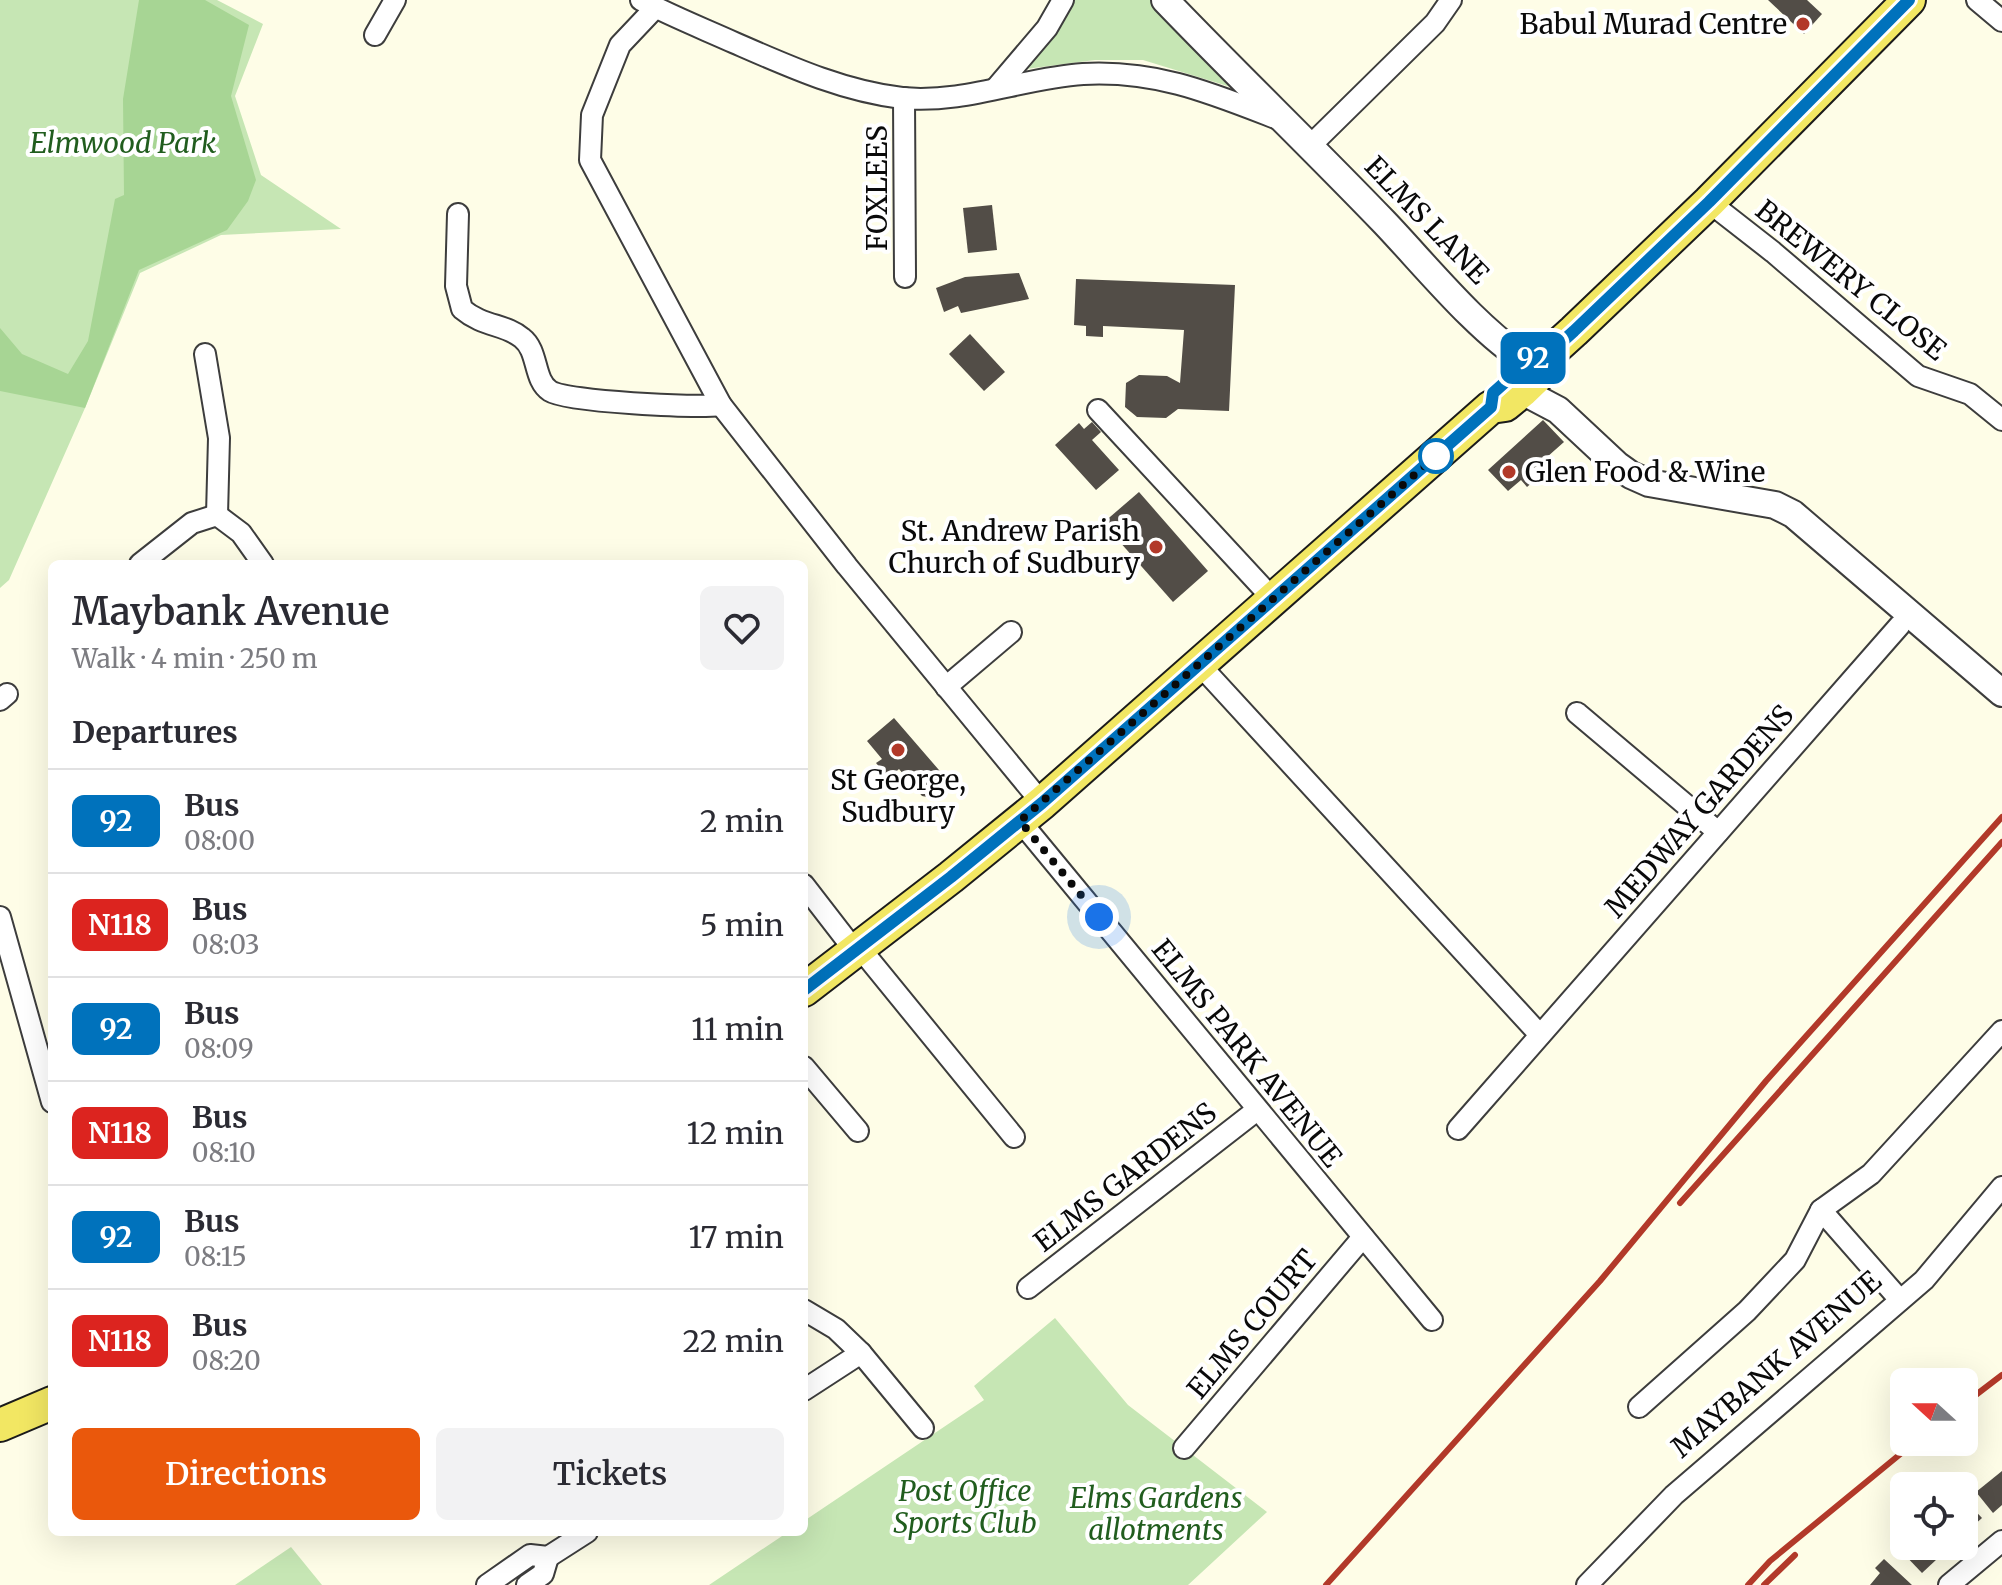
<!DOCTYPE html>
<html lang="en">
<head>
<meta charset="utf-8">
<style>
  :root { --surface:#fff; --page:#f2f2f3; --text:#2b2b33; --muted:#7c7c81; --line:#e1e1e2; --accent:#ea580c }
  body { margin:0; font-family:Merriweather,serif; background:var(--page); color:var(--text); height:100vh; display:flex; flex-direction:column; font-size:30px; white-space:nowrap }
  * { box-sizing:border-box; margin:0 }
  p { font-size:26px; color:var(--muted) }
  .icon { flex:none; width:44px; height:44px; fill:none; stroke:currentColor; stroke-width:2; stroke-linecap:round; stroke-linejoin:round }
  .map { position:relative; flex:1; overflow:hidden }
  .drawer { position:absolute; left:48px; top:560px; width:760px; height:976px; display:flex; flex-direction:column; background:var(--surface); border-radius:12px; box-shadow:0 8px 32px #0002 }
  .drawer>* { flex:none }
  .badge { padding:0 16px; border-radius:12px; font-size:28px; line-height:52px }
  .needle { width:52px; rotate:291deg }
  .fabs { position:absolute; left:1890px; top:1368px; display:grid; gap:16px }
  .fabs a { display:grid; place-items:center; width:88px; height:88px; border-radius:12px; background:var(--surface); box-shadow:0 8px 32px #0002; font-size:40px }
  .you { position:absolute; width:40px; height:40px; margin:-20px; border:6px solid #fff; border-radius:50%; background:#1a73e8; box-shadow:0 0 0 12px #1a73e833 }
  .map>.badge { position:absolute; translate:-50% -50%; box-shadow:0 0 0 4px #fff }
  h2 { padding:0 24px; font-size:30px; line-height:72px }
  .round { display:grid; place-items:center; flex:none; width:84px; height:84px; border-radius:12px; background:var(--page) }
  .summary { display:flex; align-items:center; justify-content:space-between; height:136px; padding:0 24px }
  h1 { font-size:38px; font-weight:600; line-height:60px }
  .button { display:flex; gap:16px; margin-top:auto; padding:16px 24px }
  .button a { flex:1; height:92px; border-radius:12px; background:var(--accent); color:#fff; font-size:32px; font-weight:600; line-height:92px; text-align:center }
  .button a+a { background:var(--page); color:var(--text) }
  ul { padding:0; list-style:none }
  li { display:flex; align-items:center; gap:24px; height:104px; padding:0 24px; border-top:2px solid var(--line) }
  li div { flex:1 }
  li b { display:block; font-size:30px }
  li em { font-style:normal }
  li .badge { min-width:88px; font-weight:700; text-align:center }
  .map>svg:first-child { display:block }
</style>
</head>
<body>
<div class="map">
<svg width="2002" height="1585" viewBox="0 0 2002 1585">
  <rect width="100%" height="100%" fill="#fefde7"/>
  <g fill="#c6e6b4">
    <path d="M0,0H217L263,24L235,96L261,175L341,229L221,235L140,273L85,408L9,580L0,588Z"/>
    <path d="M1072,0H1150L1234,88L1143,60H1095L1026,69L1060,27Z"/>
    <path d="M1055,1318L1128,1405L1267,1512L1188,1585H709L788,1532H804V1521L984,1400L974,1386Z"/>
    <path d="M291,1547L322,1585H235Z"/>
  </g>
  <path fill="#a7d594" d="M139,0H205L249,25L231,96L256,180L248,201L227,230L139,270L85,408L0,391V328L22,354L68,374L88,341L115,199L124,195L123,99Z"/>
  <g fill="#524d47">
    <path d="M1768,0H1807L1822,14L1804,34Z"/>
    <path d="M992,205L997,250L968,253L963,208Z"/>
    <path d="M1019,273L1029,299L961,313L958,306L944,312L936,288L965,277Z"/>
    <path d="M1076,279L1235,285L1229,411L1178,409L1166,418L1137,417L1125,407L1126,383L1139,375L1167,376L1180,383L1184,330L1103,326V337L1086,336V326L1074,325Z"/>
    <path d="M970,334L1005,372L984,391L949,354Z"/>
    <path d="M1543,420L1564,442L1529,473L1535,480L1527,487L1521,480L1508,491L1488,470Z"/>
    <path d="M1092,422L1101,432L1092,440L1119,470L1096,490L1055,445L1079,423L1084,429Z"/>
    <path d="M1139,492L1208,571L1173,602L1103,523Z"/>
    <path d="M894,718L945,777L938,782L939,792L933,798L922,796L899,769L889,778L876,763L882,759L867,741Z"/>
    <path d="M2002,1471V1505L1993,1513L1976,1492Z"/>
    <path d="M1964,1499L1982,1518L1964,1534Z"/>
    <path d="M1908,1546H1951L1922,1573L1902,1552Z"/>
    <path d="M1884,1559L1912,1585H1870L1880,1573L1875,1568Z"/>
  </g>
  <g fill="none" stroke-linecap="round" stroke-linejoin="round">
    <defs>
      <g id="minor">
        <path d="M641,0C671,16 704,29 735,43C790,67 843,91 902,98C964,104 1022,78 1083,74C1157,70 1211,93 1278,119"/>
        <path d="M1977,0L2002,21"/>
        <path d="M655,8L620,45L592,115L590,160L721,405L847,566L1042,803"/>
        <path d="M375,35L395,0"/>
        <path d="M996,88L1047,28L1063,0"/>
        <path d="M904,98L905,277"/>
        <path d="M1311,145L1435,23L1451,0"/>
        <path d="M1709,202L1773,252L1918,376L1970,394L2002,420"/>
        <path d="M458,214L456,286L462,309C483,327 506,324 522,338C539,351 533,380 550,391C567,402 697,408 721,405"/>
        <path d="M205,354L219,438L217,515"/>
        <path d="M1098,410L1274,600"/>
        <path d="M140,564L192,523L217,515L241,533L263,564"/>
        <path d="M1199,664L1540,1035"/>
        <path d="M946,687L1011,632"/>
        <path d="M0,700L7,694"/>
        <path d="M1577,713L1718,832"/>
        <path d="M1020,821L1432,1320"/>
        <path d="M804,885L855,951"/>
        <path d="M0,917L52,1102"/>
        <path d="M859,947L1014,1137"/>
        <path d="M804,1067L858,1131"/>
        <path d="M1458,1129L1900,625"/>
        <path d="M1821,1210L1900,1300"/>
        <path d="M1028,1288L1257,1110"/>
        <path d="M804,1310L836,1329L861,1353L923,1428"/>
        <path d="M804,1390L861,1353"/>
        <path d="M1639,1407L1747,1311L1795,1260L1821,1210L1871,1174L2002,1031"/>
        <path d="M1184,1448L1363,1237"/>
        <path d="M487,1585L530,1555L548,1557L587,1532"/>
        <path d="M527,1585L543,1574L548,1557"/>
        <path d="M1587,1585L1674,1495L1924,1280L2002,1187"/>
        <path d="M1949,1585L2002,1541"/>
      </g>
      <g id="tertiary">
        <path d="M1165,0C1237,75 1312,147 1384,222C1425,265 1478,331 1528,362"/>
        <path d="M1522,391L1558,410L1617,465L1631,475L1649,483L1775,505L1793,514L2002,693"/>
      </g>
      <g id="primary">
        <path d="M1533,358L1539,352L1553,350L1574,331L1709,202L1909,0"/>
        <path d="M804,990L951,877L1042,803L1491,407L1505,405L1522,391L1549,365L1553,350"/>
        <path d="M0,1425L52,1403"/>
      </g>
    </defs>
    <use href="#minor" stroke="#3d3d3d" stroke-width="24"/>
    <use href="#tertiary" stroke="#3d3d3d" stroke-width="30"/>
    <use href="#primary" stroke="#1b1b1b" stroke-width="36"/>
    <use href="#minor" stroke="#fff" stroke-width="20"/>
    <use href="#tertiary" stroke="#fff" stroke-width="26"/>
    <use href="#primary" stroke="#f2e763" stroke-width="32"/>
    <g stroke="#b23929" stroke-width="6">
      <path d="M1680,1203L2002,842"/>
      <path d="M1964,1404L2002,1375"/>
      <path d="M1326,1585L1600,1281L1766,1081L2002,817"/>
      <path d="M1748,1585L1770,1561L1915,1442"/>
      <path d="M1764,1585L1795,1555"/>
    </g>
  </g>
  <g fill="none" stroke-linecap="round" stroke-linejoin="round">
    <defs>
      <path id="line" d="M804,990L951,877L1042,803L1491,407L1493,393L1539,352L1553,350L1574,331L1709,202L1909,0"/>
    </defs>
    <use href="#line" stroke="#fff" stroke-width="18"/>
    <use href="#line" stroke="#0072bc" stroke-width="12"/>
    <path stroke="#0a0a0a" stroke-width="8" stroke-dasharray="0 14.4" d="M1099,917L1020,821L1436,456"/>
  </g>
  <g fill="#b23929" stroke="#fff" stroke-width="3">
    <circle cx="1803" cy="24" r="8"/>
    <circle cx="1509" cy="472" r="8"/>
    <circle cx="1156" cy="547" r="8"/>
    <circle cx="898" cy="750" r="8"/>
  </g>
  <circle fill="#fff" stroke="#0072bc" stroke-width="4" cx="1436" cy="456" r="16"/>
  <g text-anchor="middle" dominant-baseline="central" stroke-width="8" stroke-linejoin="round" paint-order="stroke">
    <g font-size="28" fill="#0a0a0a" stroke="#fff" text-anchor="end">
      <text x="1787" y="24">Babul Murad Centre</text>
      <text x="1525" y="472" text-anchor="start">Glen Food &amp; Wine</text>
      <text x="1140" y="531">St. Andrew Parish<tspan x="1140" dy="32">Church of Sudbury</tspan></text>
      <text x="898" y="780" text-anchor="middle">St George,<tspan x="898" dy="32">Sudbury</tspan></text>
    </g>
    <g font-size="28" font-style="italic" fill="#215d1e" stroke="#fff">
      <text x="123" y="143">Elmwood Park</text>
      <text x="965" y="1491">Post Office<tspan x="965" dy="32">Sports Club</tspan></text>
      <text x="1156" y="1498">Elms Gardens<tspan x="1156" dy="32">allotments</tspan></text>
    </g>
    <g font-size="28" fill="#0a0a0a" stroke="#fff">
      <text transform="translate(877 188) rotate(-90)">FOXLEES</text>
      <text transform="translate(1427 220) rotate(46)">ELMS LANE</text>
      <text transform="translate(1851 280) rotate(39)">BREWERY CLOSE</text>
      <text transform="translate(1699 811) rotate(-49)">MEDWAY GARDENS</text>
      <text transform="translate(1247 1053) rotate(51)">ELMS PARK AVENUE</text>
      <text transform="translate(1125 1177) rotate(-38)">ELMS GARDENS</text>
      <text transform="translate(1252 1324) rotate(-50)">ELMS COURT</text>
      <text transform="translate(1776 1364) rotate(-41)">MAYBANK AVENUE</text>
    </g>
  </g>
</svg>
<div class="fabs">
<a><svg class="needle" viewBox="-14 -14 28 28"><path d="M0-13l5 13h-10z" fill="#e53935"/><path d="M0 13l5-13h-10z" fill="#7c7c81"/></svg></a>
<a><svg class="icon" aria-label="locate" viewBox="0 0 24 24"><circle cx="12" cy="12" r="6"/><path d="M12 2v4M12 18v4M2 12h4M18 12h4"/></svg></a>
</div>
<div class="you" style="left:1099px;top:917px"></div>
<b class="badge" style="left:1533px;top:358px;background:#0072bc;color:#fff">92</b>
<section class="drawer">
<div class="summary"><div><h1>Maybank Avenue</h1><p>Walk · 4 min · 250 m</p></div><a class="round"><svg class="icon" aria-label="heart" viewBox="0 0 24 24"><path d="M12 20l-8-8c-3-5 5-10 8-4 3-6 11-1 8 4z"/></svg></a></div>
<h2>Departures</h2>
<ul>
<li><span class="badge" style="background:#0072bc;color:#fff">92</span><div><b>Bus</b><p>08:00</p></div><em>2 min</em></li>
<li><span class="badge" style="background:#dc241f;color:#fff">N118</span><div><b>Bus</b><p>08:03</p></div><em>5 min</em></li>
<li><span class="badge" style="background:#0072bc;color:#fff">92</span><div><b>Bus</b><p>08:09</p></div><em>11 min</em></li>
<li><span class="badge" style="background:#dc241f;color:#fff">N118</span><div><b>Bus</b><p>08:10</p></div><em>12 min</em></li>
<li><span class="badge" style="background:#0072bc;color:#fff">92</span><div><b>Bus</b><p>08:15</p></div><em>17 min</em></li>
<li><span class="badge" style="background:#dc241f;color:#fff">N118</span><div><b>Bus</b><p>08:20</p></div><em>22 min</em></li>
</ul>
<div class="button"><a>Directions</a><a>Tickets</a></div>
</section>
</div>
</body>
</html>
